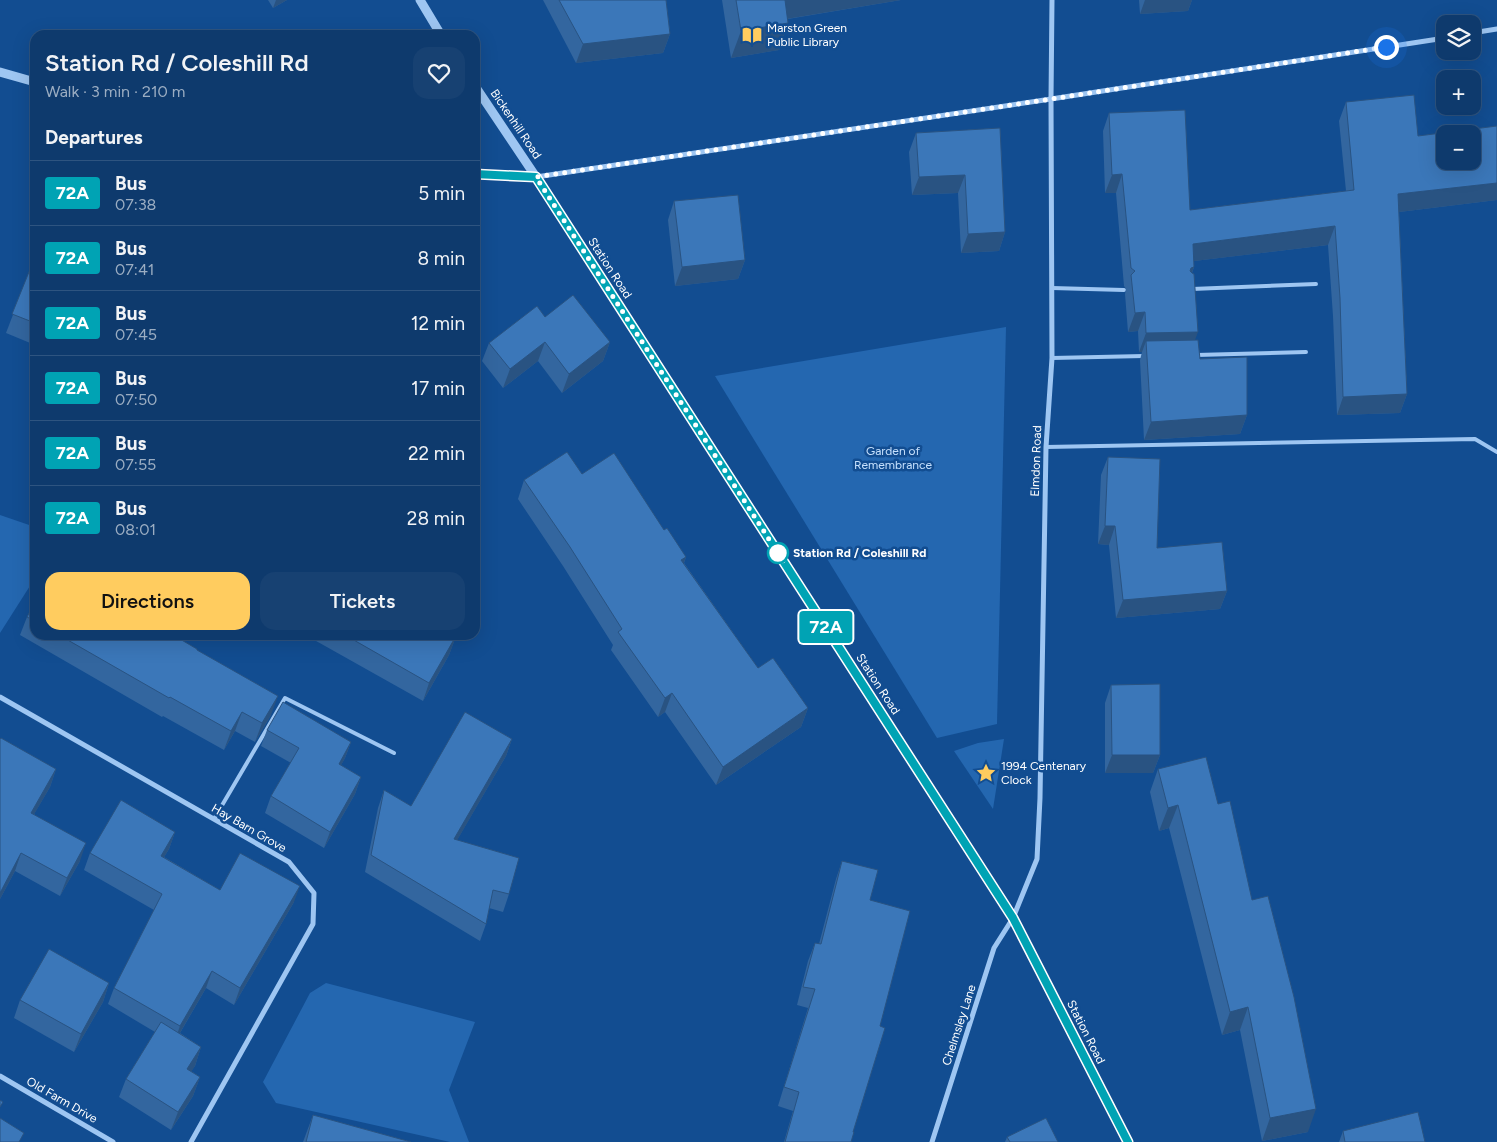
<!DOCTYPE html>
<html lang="en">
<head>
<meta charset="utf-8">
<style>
  :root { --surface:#0e3a6d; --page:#174172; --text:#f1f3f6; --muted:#9badc2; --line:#2e5480; --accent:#ffcc5f }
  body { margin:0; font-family:Figtree,sans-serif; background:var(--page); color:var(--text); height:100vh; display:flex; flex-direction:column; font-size:19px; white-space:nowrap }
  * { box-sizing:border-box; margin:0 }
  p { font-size:16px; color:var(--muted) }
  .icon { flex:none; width:28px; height:28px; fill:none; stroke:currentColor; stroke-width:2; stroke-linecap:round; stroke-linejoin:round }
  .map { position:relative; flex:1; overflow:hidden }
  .panel { position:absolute; left:30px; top:30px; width:450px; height:610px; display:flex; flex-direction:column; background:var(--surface); border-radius:15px; box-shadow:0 5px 20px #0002,0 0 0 1px var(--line) }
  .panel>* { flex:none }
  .badge { padding:0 10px; border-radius:4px; font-size:18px; line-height:32px }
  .controls { position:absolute; left:1436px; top:15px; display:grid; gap:10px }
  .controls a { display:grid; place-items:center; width:45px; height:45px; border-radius:10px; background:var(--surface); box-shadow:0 5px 20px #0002,0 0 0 1px var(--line); font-size:25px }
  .you { position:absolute; width:25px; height:25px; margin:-12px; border:4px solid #fff; border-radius:50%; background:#1a73e8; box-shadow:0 0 0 8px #1a73e833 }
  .map>.badge { position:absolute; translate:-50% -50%; box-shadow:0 0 0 2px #fff }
  h2 { padding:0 15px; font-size:19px; line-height:45px }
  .round { display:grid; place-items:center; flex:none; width:52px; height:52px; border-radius:15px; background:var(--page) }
  .head { display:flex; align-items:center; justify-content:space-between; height:85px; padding:0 15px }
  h1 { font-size:24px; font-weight:600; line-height:38px }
  .button { display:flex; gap:10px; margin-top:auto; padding:10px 15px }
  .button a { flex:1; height:58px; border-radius:15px; background:var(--accent); color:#111; font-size:20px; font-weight:600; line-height:58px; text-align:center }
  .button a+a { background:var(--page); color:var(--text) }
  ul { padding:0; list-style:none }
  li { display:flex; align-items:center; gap:15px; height:65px; padding:0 15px; border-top:1px solid var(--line) }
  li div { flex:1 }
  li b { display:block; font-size:19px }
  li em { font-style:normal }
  li .badge { min-width:55px; font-weight:700; text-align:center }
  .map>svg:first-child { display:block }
</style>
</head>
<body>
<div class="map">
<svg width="1497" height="1142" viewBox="0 0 1497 1142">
  <rect width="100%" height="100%" fill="#124d91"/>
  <g fill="#2467b0">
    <path d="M1006,327L997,724L937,738L715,376Z"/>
    <path d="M0,515L35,527V578L0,633Z"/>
    <path d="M1004,739L993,809L954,751L978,743Z"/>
    <path d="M326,983L475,1022L449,1090L469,1142H450L276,1103L263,1082L310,993Z"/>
  </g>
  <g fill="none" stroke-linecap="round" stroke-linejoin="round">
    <g stroke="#9ec6f2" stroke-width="4">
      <path d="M1052,288L1124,290"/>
      <path d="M1192,289L1316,284"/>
      <path d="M1196,355L1306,352"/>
      <path d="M1052,358L1144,356"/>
      <path d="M1046,447L1475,439L1497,452"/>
      <path d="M214,819L285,698L394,753"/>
    </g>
    <g stroke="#9ec6f2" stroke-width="5">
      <path d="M1472,33L1497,29"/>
      <path d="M536,177L1051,99L1445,38"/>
      <path d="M0,697L289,862L314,893L313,924L191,1142"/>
      <path d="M0,1076L113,1142"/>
      <path d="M932,1142L994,948L1013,918L1037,859L1040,798L1046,447L1052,358L1051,99L1052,0"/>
    </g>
    <g stroke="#9ec6f2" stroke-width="9">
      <path d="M420,0L441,35"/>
      <path d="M0,72L35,82"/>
      <path d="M475,86L536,177L1013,918L1128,1142"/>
      <path d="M475,174L536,177"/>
    </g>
  </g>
  <g fill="#33669f">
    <path d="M268,0H287L273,8Z"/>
    <path d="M543,0H666L670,34L663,53L576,63Z"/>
    <path d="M722,0H901L788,19V23L779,50L731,58Z"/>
    <path d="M1139,0H1192L1188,11L1140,14Z"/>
    <path d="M1346,102L1418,136L1497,126V200L1399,212L1407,394L1400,413L1337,415L1333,316L1328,245L1194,261V267L1192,273L1195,340L1200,359L1247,415L1240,434L1144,440L1140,360L1142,352H1139L1138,331L1128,332L1125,294L1126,289L1124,286L1116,193H1105L1103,131L1109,113L1190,210L1346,191L1339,121Z"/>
    <path d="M1000,128L1005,232L999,251L961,253L958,193L912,195L909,152L916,133Z"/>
    <path d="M674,201L745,260L738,279L675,286L668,220Z"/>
    <path d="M35,257V345L6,333Z"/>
    <path d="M545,317L610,342L603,361L562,393L538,361L503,388L482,361L489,343Z"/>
    <path d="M1108,457L1157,548L1227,591L1220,609L1116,618L1109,545L1098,544L1101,475Z"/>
    <path d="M582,474L664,530L686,557L684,563L758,668L808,708L801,727L716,785L665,712L658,717L611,650L613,645L563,566L518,499L524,480Z"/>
    <path d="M35,602V635H173L197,650L271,715L255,742L235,731L224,750L163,716L162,717L20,635L27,617Z"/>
    <path d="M309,635H454L456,636L449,655L423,701L309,637Z"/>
    <path d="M1111,685L1160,755L1153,773H1105V703Z"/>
    <path d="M267,730L351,742L345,758L341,765L361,777L355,794L324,848L265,813L271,796L291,763L261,746Z"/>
    <path d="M0,739L56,769L50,787L34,814L80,861L60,896L15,871L0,899Z"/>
    <path d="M512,739L506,756L457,840L509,894L503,912L489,908L486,924L480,941L365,872L378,808L384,790L411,806Z"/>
    <path d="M1158,769L1218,804L1252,900L1308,1132L1262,1141L1240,1030L1222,1035L1169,828L1159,831L1150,792Z"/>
    <path d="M175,832L169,849L164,857L220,890L294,902L234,1005L206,988L180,1033L201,1047L195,1066L191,1071L200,1077L193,1096L171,1130L119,1097L126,1079L155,1032L108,1004L114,988L154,910L84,870L90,853Z"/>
    <path d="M842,861L870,900L851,1142H784L793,1111L778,1106L808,1008L797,1005L808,961L815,943L819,944L836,879Z"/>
    <path d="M109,983L103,1002L74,1052L14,1018L20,1000Z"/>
    <path d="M313,1115L411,1142H303Z"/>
    <path d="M1343,1131L1425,1142H1339Z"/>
    <path d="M1007,1137L1058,1142H1005Z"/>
  </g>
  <g fill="#295382">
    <path d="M276,0H287L273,8Z"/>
    <path d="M781,0H901L774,21Z"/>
    <path d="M1145,0H1192L1188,11L1140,14Z"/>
    <path d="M788,23L779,50L731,58L741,31Z"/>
    <path d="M670,34L663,53L576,63L583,44Z"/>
    <path d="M1122,174L1116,193H1105L1112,175Z"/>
    <path d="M965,175L958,193L912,195L919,177Z"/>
    <path d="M1497,183V200L1391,213L1398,194Z"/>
    <path d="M1335,226L1328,245L1186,262L1193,244Z"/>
    <path d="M1005,232L999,251L961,253L968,234Z"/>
    <path d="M745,260L738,279L675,286L682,267Z"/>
    <path d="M1194,267L1187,285L1191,268Z"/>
    <path d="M1145,312L1138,331L1128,332L1135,313Z"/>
    <path d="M1198,332L1191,351L1146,341L1142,352H1139L1146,333Z"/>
    <path d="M545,342L538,361L503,388L510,369Z"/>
    <path d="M610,342L603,361L562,393L569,374Z"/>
    <path d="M1407,394L1400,413L1337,415L1343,397Z"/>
    <path d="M1247,415L1240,434L1144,440L1151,422Z"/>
    <path d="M1105,526H1115L1109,545L1098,544Z"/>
    <path d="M686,557L679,576L681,560Z"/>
    <path d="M1227,591L1220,609L1116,618L1123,600Z"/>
    <path d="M456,636L449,655L423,701L429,683Z"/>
    <path d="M672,693L665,712L658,717L665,698Z"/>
    <path d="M278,696L271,715L255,742L262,723Z"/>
    <path d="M808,708L801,727L716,785L723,767Z"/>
    <path d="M242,712L235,731L224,750L231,731Z"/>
    <path d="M512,739L506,756L448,856L454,839Z"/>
    <path d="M351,742L345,758L333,780L339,764Z"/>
    <path d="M1112,755H1160L1153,773H1105Z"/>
    <path d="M56,769L50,787L25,830L31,813Z"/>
    <path d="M361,777L355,794L324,848L330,832Z"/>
    <path d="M1178,805L1169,828L1159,831L1168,808Z"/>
    <path d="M175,832L169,849L155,872L161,856Z"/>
    <path d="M86,843L80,861L60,896L67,878Z"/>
    <path d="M21,853L15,871L0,899V893Z"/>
    <path d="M300,886L294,902L234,1005L240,988Z"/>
    <path d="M212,971L206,988L174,1043L180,1026Z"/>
    <path d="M109,983L103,1002L74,1052L81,1034Z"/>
    <path d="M1248,1007L1240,1030L1222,1035L1230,1012Z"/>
    <path d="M201,1047L195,1066L181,1088L187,1069Z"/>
    <path d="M200,1077L193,1096L171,1130L178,1112Z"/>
    <path d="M1316,1109L1308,1132L1262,1141L1270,1118Z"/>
  </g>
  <g fill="#3b77b9" stroke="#295382" fill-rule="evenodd">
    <path d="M559,0H666L670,34L583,44Z"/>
    <path d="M736,0H785L788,23L741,31Z"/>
    <path d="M1414,95L1418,136L1497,126V183L1398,194L1407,394L1343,397L1340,298L1335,226L1193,244L1194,267L1191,268L1190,271L1192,273L1194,274L1198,332L1146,333L1145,312L1135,313L1131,275L1135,271L1131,268L1122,174L1112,175L1109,113L1185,110L1190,210L1354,190L1346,102ZM1445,134H1472V161H1445Z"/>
    <path d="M1000,128L1005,232L968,234L965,175L919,177L916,133Z"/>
    <path d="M738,195L745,260L682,267L674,201Z"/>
    <path d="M35,257V323L12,314Z"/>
    <path d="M573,295L610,342L569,374L545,342L510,369L489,343L537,306L545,317Z"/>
    <path d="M1198,340L1200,359L1247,357V415L1151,422L1146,341Z"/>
    <path d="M567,452L582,474L614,453L664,530L667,528L686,557L681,560L758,668L773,658L808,708L723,767L672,693L665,698L618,632L622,629L570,547L524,480Z"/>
    <path d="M1108,457L1160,459L1157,548L1222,542L1227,591L1123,600L1115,526H1105Z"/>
    <path d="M35,602V621L27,617Z"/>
    <path d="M59,635H173L197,649V650L278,696L262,723L242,712L231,731L170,697L169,698Z"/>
    <path d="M345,635H454L456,636L429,683Z"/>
    <path d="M1160,684V755H1112L1111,685Z"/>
    <path d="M283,702L351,742L339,764L361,777L330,832L271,796L299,748L267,730Z"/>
    <path d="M465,712L512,739L454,839L519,858L509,894L493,890L486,924L371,855L384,790L411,806Z"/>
    <path d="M1,738L56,769L31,813L86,843L67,878L21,853L0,893V739Z"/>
    <path d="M1206,757L1218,804L1230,801L1252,900L1268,896L1294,997L1316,1109L1270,1118L1248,1007L1230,1012L1178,805L1168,808L1158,769Z"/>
    <path d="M121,800L175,832L161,856L220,890L240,853L300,886L240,988L212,971L180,1026L114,988L162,894L90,853Z"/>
    <path d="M842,861L878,870L870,900L910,911L880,1026L885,1028L853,1132H854L851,1142H785L799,1092L784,1087L815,989L803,987L815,943L821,944Z"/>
    <path d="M49,949L109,983L81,1034L20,1000Z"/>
    <path d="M161,1022L201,1047L187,1069L200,1077L178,1112L126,1079Z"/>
    <path d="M0,1100L3,1102L0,1107Z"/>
    <path d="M1418,1112L1425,1142H1345L1343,1131Z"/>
    <path d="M313,1115L411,1142H306Z"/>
    <path d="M0,1118L24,1133L19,1142H0Z"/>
    <path d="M1046,1118L1058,1142H1010L1007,1137Z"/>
  </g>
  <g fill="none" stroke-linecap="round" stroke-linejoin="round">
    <defs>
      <path id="line" d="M475,174L536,177L1013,918L1128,1142"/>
    </defs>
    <use href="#line" stroke="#fff" stroke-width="11"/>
    <use href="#line" stroke="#00a3b4" stroke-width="8"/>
    <path stroke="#fff" stroke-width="5" stroke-dasharray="0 9" d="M778,553L783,561L536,177L1071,96L1386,47"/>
  </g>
  <defs>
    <symbol id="library-bare" viewBox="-9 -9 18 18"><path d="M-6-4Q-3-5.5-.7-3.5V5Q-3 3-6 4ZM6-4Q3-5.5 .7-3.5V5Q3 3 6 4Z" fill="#ffcc5f" stroke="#124d91" stroke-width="2.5" paint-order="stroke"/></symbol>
    <symbol id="sight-bare" viewBox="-9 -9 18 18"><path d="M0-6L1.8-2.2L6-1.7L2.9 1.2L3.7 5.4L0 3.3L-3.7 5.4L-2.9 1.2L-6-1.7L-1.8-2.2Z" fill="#ffcc5f" stroke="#124d91" stroke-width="2.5" paint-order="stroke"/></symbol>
  </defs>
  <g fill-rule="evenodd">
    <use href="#library-bare" x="738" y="21" width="28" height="28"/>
    <use href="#sight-bare" x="972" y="759" width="28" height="28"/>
  </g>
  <circle fill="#fff" stroke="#00a3b4" stroke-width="2.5" cx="778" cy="553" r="10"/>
  <g text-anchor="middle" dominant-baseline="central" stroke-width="5" stroke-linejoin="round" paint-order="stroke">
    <g font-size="12" fill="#fff" stroke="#124d91" text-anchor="start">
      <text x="767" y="28">Marston Green<tspan x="767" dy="14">Public Library</tspan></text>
      <text x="1001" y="766">1994 Centenary<tspan x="1001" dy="14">Clock</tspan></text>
    </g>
    <g font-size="12" fill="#fff" stroke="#124d91">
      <text transform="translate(516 124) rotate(56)">Bickenhill Road</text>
      <text transform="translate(610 268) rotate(57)">Station Road</text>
      <text transform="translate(1036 461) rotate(-88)">Elmdon Road</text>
      <text transform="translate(878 684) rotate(57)">Station Road</text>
      <text transform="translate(249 828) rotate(30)">Hay Barn Grove</text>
      <text transform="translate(959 1025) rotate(-72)">Chelmsley Lane</text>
      <text transform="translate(1086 1032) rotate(63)">Station Road</text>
      <text transform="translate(62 1100) rotate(30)">Old Farm Drive</text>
    </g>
    <g font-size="12" fill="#c5e0fd" stroke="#124d91">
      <text x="893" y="451">Garden of<tspan x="893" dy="14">Remembrance</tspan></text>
    </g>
    <g font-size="12" font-weight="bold" fill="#fff" stroke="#124d91" text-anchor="start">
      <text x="793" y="553">Station Rd / Coleshill Rd</text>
    </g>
  </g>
</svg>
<div class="controls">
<a><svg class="icon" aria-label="layers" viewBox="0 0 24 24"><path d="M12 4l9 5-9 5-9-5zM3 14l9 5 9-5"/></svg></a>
<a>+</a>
<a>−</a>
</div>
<div class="you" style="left:1386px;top:47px"></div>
<b class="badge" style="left:826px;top:627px;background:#00a3b4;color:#fff">72A</b>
<section class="panel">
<div class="head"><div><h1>Station Rd / Coleshill Rd</h1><p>Walk · 3 min · 210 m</p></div><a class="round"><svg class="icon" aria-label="heart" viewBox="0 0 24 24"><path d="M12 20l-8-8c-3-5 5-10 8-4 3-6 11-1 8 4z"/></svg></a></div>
<h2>Departures</h2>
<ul>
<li><span class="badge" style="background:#00a3b4;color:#fff">72A</span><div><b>Bus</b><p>07:38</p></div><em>5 min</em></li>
<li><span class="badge" style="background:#00a3b4;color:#fff">72A</span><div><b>Bus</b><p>07:41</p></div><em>8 min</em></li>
<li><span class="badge" style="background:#00a3b4;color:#fff">72A</span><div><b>Bus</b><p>07:45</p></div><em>12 min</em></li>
<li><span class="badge" style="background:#00a3b4;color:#fff">72A</span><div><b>Bus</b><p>07:50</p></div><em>17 min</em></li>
<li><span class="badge" style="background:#00a3b4;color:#fff">72A</span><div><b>Bus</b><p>07:55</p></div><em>22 min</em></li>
<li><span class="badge" style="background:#00a3b4;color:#fff">72A</span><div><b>Bus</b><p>08:01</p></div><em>28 min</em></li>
</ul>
<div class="button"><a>Directions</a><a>Tickets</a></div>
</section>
</div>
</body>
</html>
